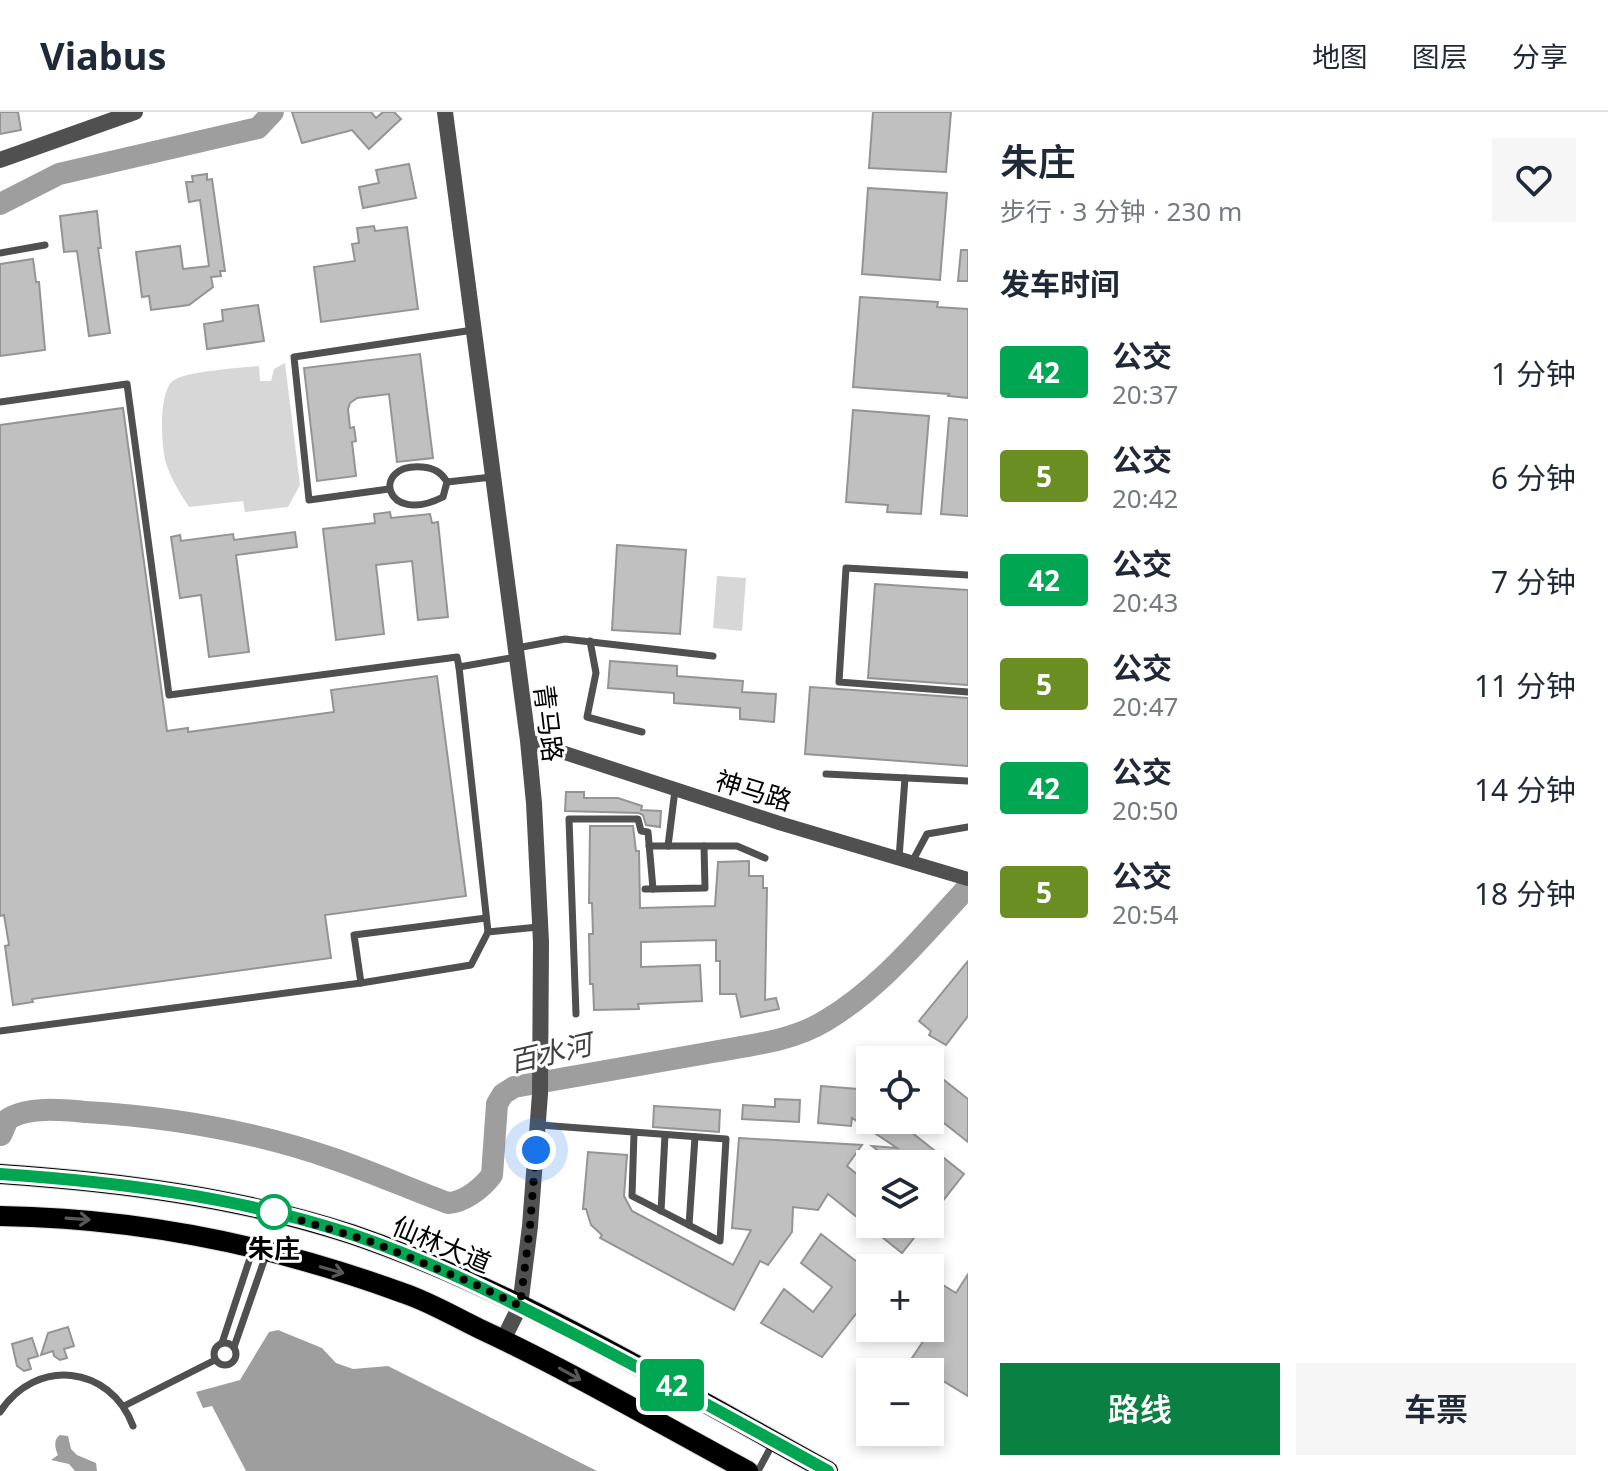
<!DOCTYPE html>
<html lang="zh">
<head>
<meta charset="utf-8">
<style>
  :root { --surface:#fff; --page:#f6f6f7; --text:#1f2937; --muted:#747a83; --line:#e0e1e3; --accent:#0b8043 }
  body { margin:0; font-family:"Noto Sans","Noto Sans SC",sans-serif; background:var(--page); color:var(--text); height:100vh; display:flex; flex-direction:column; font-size:30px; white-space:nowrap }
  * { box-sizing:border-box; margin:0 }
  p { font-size:26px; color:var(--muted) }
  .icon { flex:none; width:44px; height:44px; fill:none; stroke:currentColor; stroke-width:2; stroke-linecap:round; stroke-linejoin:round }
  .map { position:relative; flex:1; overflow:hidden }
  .panel { display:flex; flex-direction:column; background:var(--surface); width:640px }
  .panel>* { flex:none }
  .badge { padding:0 16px; border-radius:6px; font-size:28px; line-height:52px }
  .fabs { position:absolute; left:856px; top:934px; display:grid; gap:16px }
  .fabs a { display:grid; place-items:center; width:88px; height:88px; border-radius:0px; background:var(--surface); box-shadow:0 4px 12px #0003; font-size:40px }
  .you { position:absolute; width:40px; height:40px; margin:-20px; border:6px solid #fff; border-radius:50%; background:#1a73e8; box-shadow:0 0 0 12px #1a73e833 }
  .map>.badge { position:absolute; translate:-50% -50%; box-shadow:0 0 0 4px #fff }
  h2 { padding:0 32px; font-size:30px; line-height:72px }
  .round { display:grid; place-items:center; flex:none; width:84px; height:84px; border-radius:0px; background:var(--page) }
  .headline { display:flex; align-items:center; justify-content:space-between; height:136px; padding:0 32px }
  h1 { font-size:38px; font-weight:600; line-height:60px }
  .action { display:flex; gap:16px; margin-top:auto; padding:16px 32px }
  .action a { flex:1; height:92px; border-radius:0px; background:var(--accent); color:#fff; font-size:32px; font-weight:600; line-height:92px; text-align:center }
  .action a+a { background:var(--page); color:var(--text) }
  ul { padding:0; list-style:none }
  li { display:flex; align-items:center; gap:24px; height:104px; padding:0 32px }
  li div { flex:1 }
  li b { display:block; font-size:30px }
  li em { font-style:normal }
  li .badge { min-width:88px; font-weight:700; text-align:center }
  header { display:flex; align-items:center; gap:48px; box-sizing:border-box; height:112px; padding:0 40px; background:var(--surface); border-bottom:2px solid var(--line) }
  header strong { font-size:38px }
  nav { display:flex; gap:44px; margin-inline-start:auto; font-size:28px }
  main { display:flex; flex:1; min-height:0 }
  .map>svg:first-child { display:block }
</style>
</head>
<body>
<header>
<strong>Viabus</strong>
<nav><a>地图</a><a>图层</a><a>分享</a></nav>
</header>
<main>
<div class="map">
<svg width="968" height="1359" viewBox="0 0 968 1359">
  <rect width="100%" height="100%" fill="#fff"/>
  <g fill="#d7d7d7">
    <path d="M285,251L300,373L288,395L245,400L243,389L189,395C180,381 171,367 166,351C161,335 158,278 174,268C188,259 240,256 259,254L260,269H271L274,257Z"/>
    <path d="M717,464L746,466L742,519L713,516Z"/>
  </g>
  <g fill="#9e9e9e">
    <path d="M278,1218L322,1236L336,1251L353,1257L388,1254L597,1359H246L212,1294L203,1296L196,1280L240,1268L269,1220Z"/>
    <path d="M60,1323L68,1324L71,1337L77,1343L96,1351L97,1359H75L69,1352L51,1348L58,1343C55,1337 53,1327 60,1323Z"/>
  </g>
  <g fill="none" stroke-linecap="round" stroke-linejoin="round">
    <g stroke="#9e9e9e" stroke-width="22">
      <path d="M0,92L59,62L258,16L273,0"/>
      <path d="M1,1023L8,1007C28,994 64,998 86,1000C170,1005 254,1019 334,1047C372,1060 410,1077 448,1091C465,1090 482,1076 492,1063L497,992L503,982L514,975C580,963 647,952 713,940C751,933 792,929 825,909C881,876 924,822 968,775"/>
    </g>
  </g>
  <g fill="#c0c0c0" stroke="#949494" stroke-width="2">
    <path d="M0,0H18L21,18L0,22Z"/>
    <path d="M292,0H371L376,6L383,0H394L401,7L369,37L352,18L302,31Z"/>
    <path d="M873,0H951L946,60L869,56Z"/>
    <path d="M409,52L416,86L363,96L359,75L379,71L376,58Z"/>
    <path d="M207,62V68L212,67L225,159H220L221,164L211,165L213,175L189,193L151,198L149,184L142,185L136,140L180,134L183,157L209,154L200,88L189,90L186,70H193L192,64Z"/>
    <path d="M868,76L947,81L940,168L862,162Z"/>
    <path d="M97,99L101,136H98L110,221L89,224L77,139L64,140L60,104Z"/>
    <path d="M374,114L375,119L407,115L418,197L321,210L314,155L355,149L352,132L359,131L357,116Z"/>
    <path d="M961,138H968V169H958Z"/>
    <path d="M33,147L36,170H39L45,238L0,244V152Z"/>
    <path d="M860,185L938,190L937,195L968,197V286L948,284L949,282L853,275Z"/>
    <path d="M258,193L264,229L207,237L204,212L223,209L222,198Z"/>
    <path d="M420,242L433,346L397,350L389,282L357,286L350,291L348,297L350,316L354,315L356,329L352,330L356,364L317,369L304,256Z"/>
    <path d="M123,296L167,619L188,616V620L334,600L331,578L437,564L466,784L325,803L331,846L32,887L33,890L13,893L5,834L9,833L4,803L0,804V313Z"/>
    <path d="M853,298L929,304L921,402L887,400L888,393L846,390Z"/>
    <path d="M949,306L968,308V404L941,402Z"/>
    <path d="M390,400L391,406L430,402L432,411L438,410L448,505L418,508L412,449L376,453L384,522L336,528L323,417L375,411L374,402Z"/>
    <path d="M295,420L297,435L236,443L249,540L209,545L201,483L180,486L171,425L180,423L181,429L233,422L234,428Z"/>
    <path d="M617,433L686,438L680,522L612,518Z"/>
    <path d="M875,472L968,478V573L868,566Z"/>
    <path d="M610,549L677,554V564L743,569L742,580L776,582L774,610L740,607V596L674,591V581L608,576Z"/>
    <path d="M810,575L968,586V654L805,642Z"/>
    <path d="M566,680H584V686H618L642,694L641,698L661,699L660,715L646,713L643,703L639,701L565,699Z"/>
    <path d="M590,714H633L636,739H639L640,796L715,794L718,750L749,749V764H763V776H767L765,888L776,886L779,897L741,905L736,882H720V849H716V828L641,830V855L700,853L702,889L638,892L639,897L594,898L593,872H590L589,822H593L592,791H589Z"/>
    <path d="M968,849V904L946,933L929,923L931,919L919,909Z"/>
    <path d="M930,957L968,987V1030L930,1000Z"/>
    <path d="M821,974L870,978V1008H896L964,1062L930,1105V1052H895L872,1034L897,1036L852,1006L851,1014L818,1011Z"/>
    <path d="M775,987L800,988L799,1010L742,1007L743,993L775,995Z"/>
    <path d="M654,994L720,998L719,1020L653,1015Z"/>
    <path d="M739,1026L862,1033L847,1054L870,1073V1112H925L902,1141L828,1082L818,1098L793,1095L792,1120L768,1153L760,1149L734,1198L600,1126L602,1123L591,1113L586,1097H583L588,1040L627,1043L624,1084L632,1099L733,1153L751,1118L732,1116Z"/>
    <path d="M821,1122L870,1160V1184L822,1245L761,1211L784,1177L813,1200L832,1175L801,1151Z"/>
    <path d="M968,1162V1284L910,1249L930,1219V1193L943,1173L956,1181Z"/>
    <path d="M68,1215L74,1234L64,1237L67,1246L60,1248L54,1244L53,1239L41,1243L48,1221Z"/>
    <path d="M32,1226L38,1244L28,1247L31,1257L24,1259L17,1254L12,1232Z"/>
  </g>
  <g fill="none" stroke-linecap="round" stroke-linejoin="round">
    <defs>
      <g id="primary">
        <path d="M0,1062C118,1070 238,1085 351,1122C516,1178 676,1276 828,1359"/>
        <path d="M0,1104C139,1106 272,1133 403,1181C430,1190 455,1205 480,1217C572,1260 659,1311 748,1359"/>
      </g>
    </defs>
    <use href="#primary" stroke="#dbdbdb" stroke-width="22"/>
    <g stroke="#505050" stroke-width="7">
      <path d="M0,141L45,133"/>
      <path d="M0,290L127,272L169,583L457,545L459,555L516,545"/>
      <path d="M447,370L443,385C384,415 370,351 422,355C434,356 441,360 447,370L492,365"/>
      <path d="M389,377L309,388L294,245L473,218"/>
      <path d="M968,463L846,456L839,570L968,580"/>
      <path d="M590,529L596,561L587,605L642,620"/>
      <path d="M517,536L565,527L713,544"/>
      <path d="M459,555L488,820"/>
      <path d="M826,662L968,669"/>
      <path d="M649,734H704L705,776L653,777"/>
      <path d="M668,734L675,678"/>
      <path d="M704,734H737L765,746"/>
      <path d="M899,746L905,666"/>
      <path d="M912,750L927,722L968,715"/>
      <path d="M361,871L354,823L486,806"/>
      <path d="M576,902L569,707H638L641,719L648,720L653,777H645"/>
      <path d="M0,919L361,871L471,853L488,820L538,815"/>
      <path d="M540,1013L726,1027L720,1129L632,1084L634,1021"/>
      <path d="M661,1099L665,1023"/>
      <path d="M689,1113L695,1025"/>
      <circle cx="225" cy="1242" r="11"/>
      <path d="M222,1231L253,1137"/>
      <path d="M234,1235L266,1143"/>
      <path d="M124,1294L215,1248"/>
      <path d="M0,1300C36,1245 110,1253 133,1314"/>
      <path d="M758,1359L772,1333"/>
    </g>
    <path stroke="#505050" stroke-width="14" d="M528,629L779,711L968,767"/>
    <g stroke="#505050" stroke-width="16">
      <path d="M445,0L528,629L534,691L541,830L540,982L530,1114L520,1194L503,1228"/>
      <path d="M0,48L135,0"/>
    </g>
    <use href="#primary" stroke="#000" stroke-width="20"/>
  </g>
  <defs><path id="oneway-shaft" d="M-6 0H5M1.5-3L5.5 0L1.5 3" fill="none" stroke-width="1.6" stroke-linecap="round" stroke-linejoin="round" transform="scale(2)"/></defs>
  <g stroke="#595959">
    <use href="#oneway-shaft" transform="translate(78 1107) rotate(4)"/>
    <use href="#oneway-shaft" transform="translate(332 1158) rotate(16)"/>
    <use href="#oneway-shaft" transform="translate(570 1262) rotate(29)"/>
  </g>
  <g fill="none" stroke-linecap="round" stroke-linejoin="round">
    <defs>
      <path id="line" d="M0,1062C118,1070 239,1085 351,1122C428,1148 500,1184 572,1221C658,1265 743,1312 828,1359"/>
    </defs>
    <use href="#line" stroke="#fff" stroke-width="18"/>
    <use href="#line" stroke="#00a651" stroke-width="12"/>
    <path stroke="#000" stroke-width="8" stroke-dasharray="0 14.4" d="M274,1100L372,1130L472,1171L520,1194L530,1114L536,1038"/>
  </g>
  <circle fill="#fff" stroke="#00a651" stroke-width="4" cx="274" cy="1100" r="16"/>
  <g text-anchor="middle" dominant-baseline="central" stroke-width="6" stroke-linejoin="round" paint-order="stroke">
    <g font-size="26" fill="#000" stroke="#fff">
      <text transform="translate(549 611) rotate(83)">青马路</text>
      <text transform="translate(754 678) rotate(17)">神马路</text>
      <text transform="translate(442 1132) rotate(23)">仙林大道</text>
    </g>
    <g font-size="26" font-weight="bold" fill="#000" stroke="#fff">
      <text x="274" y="1136">朱庄</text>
    </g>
    <g font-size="28" font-style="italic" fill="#3f3f3f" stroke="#fff">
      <text transform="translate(550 940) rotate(-13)">百水河</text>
    </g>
  </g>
</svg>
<div class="fabs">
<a><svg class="icon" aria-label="locate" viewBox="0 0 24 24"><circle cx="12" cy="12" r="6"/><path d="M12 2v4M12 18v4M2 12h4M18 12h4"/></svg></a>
<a><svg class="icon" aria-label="layers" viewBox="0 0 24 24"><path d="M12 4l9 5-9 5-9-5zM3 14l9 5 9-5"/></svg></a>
<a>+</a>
<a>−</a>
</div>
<div class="you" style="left:536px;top:1038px"></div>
<b class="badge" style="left:672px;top:1273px;background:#00a651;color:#fff">42</b>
</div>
<section class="panel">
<div class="headline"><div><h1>朱庄</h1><p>步行 · 3 分钟 · 230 m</p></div><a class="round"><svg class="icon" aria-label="heart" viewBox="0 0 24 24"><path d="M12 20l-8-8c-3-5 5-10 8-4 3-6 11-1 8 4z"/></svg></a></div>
<h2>发车时间</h2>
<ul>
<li><span class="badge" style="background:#00a651;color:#fff">42</span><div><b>公交</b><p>20:37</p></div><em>1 分钟</em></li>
<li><span class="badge" style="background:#6b8e23;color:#fff">5</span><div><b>公交</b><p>20:42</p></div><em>6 分钟</em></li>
<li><span class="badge" style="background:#00a651;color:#fff">42</span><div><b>公交</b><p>20:43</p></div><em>7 分钟</em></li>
<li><span class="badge" style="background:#6b8e23;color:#fff">5</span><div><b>公交</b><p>20:47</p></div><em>11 分钟</em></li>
<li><span class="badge" style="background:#00a651;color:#fff">42</span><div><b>公交</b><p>20:50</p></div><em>14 分钟</em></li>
<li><span class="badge" style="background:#6b8e23;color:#fff">5</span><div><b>公交</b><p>20:54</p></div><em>18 分钟</em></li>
</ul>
<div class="action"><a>路线</a><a>车票</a></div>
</section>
</main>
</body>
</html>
